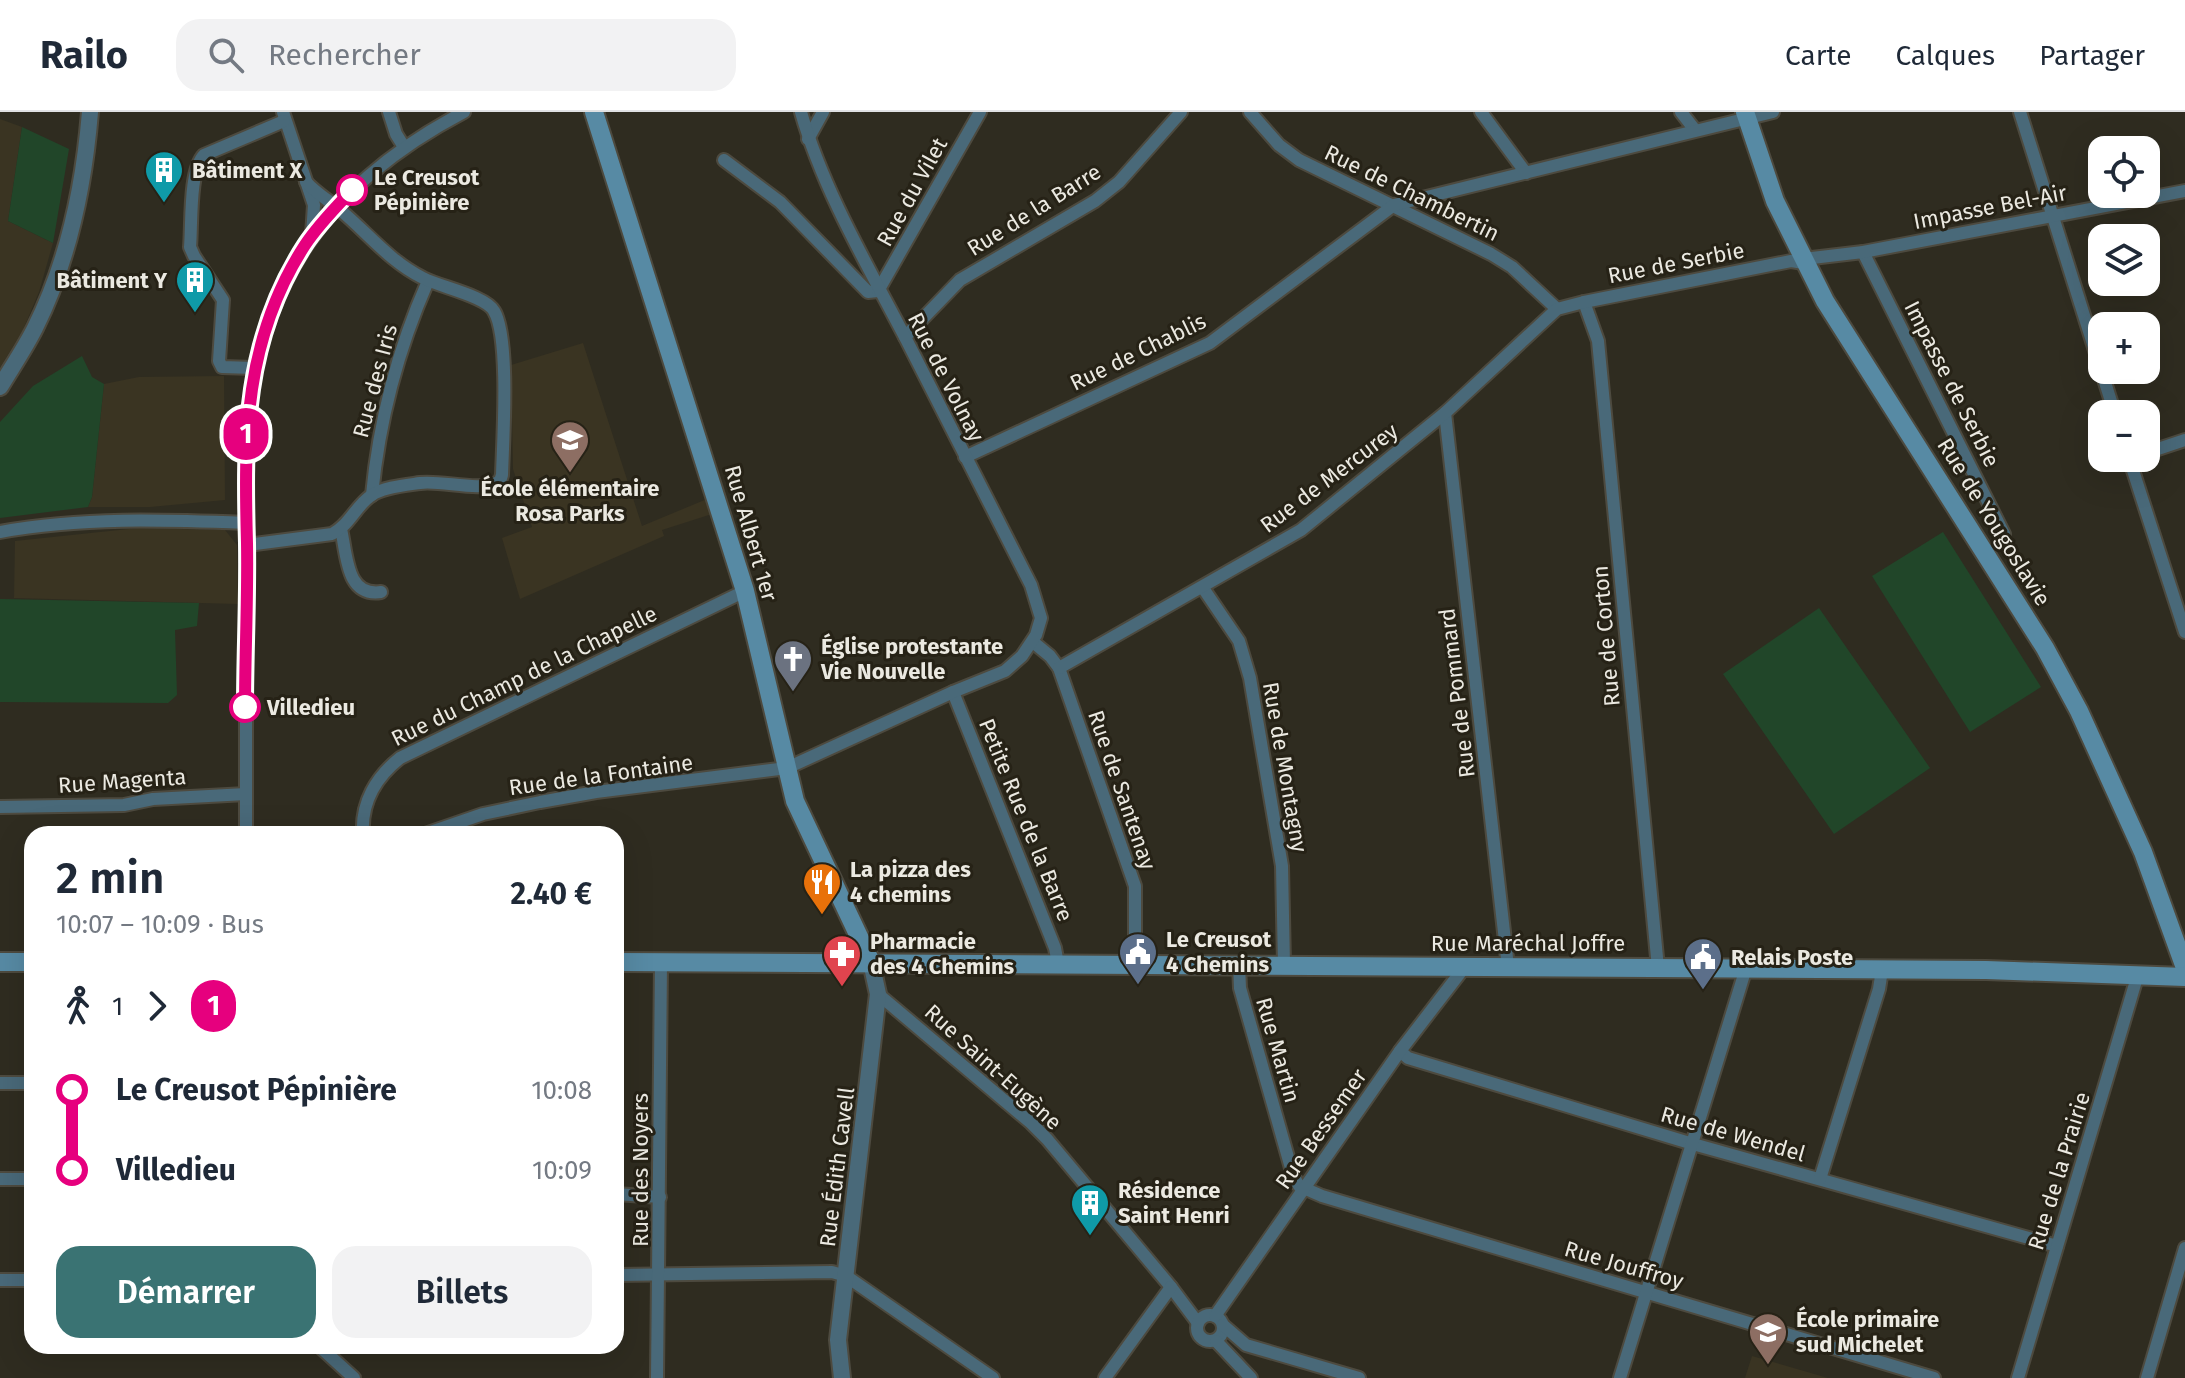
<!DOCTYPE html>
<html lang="fr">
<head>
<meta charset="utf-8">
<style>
  :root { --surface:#fff; --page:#f2f2f3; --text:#1f2937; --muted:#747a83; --line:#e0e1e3; --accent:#3a7373 }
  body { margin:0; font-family:"Fira Sans",sans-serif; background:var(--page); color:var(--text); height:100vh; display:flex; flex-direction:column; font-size:30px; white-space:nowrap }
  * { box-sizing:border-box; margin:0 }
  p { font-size:26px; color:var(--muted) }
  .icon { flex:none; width:44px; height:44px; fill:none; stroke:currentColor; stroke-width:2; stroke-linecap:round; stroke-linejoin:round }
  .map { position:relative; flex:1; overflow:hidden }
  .sheet { position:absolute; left:24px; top:714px; width:600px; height:528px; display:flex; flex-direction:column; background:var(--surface); border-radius:24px; box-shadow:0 8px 32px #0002 }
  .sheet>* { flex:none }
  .badge { padding:0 16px; border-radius:26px; font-size:28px; line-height:52px }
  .buttons { position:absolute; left:2088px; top:24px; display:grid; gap:16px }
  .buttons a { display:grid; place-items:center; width:72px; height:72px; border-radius:16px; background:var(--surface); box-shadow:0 8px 32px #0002; font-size:40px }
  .map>.badge { position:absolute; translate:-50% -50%; box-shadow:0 0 0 4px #fff }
  .legs { display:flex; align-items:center; gap:12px; height:88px; padding:0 32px; font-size:26px }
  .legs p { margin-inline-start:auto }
  .headline { display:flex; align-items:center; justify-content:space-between; height:136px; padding:0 32px }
  h1 { font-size:44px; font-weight:600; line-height:60px }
  .primary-button { display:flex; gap:16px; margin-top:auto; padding:16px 32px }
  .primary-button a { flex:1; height:92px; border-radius:24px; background:var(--accent); color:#fff; font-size:32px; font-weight:600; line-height:92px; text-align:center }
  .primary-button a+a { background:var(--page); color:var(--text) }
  ul { padding:0 32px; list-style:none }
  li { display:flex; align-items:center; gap:28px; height:80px; font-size:30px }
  li i { display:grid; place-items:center; width:12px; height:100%; margin:0 10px; background:currentColor }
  li i::after { content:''; width:20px; height:20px; margin:-10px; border:6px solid; border-radius:50%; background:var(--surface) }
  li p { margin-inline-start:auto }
  li:first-child i { background:linear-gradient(#0000 50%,currentColor 0) }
  li:last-child i { background:linear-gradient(currentColor 50%,#0000 0) }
  header { display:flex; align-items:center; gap:48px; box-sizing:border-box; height:112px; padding:0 40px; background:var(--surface); border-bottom:2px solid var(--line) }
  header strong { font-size:38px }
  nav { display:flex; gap:44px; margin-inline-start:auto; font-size:28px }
  .search { width:560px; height:72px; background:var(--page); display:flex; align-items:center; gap:20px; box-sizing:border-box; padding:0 28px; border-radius:24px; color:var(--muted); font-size:30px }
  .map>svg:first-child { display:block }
</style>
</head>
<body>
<header>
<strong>Railo</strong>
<div class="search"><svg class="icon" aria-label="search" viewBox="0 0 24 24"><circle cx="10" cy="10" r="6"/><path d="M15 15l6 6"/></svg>Rechercher</div>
<nav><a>Carte</a><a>Calques</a><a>Partager</a></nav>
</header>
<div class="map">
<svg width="2185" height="1266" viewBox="0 0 2185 1266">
  <rect width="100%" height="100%" fill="#2f2c20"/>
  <g fill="#3a3422">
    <path d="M0,7L22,15L8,109L53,131L39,180L23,218L0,256Z"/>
    <path d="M583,231L642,414L707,387L712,402L662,418L664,424L520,487L502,426L532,415L513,357L511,253Z"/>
    <path d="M224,264L225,388L150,395H88L92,385L104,272L139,265Z"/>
    <path d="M138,416L225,418L237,433L238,492L14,486L15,429Z"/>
    <path d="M1752,1244L1828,1266H1745Z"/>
  </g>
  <g fill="#214629">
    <path d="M22,15L69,37L53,131L8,109Z"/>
    <path d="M82,244L92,265L104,272L92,385L88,395L0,406V310L33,274Z"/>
    <path d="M1943,420L2041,575L1970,620L1872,464Z"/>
    <path d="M0,487L199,491L197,514L175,518L177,583L168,591L0,590Z"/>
    <path d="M1819,496L1930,656L1834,722L1723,562Z"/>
  </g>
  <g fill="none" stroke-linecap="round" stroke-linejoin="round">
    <defs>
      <g id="minor">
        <path d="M283,0L314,93L312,123"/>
        <path d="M389,0L396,22L404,35"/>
        <path d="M1250,0L1279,33L1299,48L1491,142L1512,155L1557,197"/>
        <path d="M1481,0L1526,61"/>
        <path d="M1681,0L1695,18"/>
        <path d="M2020,0L2115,302"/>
        <path d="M808,27L823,0"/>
        <path d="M724,48L780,90L868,180L878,179"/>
        <path d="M1863,140L2004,422"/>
        <path d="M878,179L980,0"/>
        <path d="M1584,190L1598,229L1658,856"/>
        <path d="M905,225L960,168L1095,89L1119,70L1181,0"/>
        <path d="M254,256L222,255L219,249L223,188L194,144L190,135C192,113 189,58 204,43L284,9"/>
        <path d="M1445,301L1508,855"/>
        <path d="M2146,341L2185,328"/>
        <path d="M965,345L1210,231L1394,93L1773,0"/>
        <path d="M2129,346L2185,520"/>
        <path d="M372,383C379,309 398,237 428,169"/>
        <path d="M341,417C347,443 346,485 381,480"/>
        <path d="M0,420C81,405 164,408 246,411"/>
        <path d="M247,433L332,422C350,413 356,393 372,383C383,375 406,373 420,371C444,368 481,381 500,369L502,363C503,329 510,225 494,199C486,184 440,175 423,166C389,149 368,121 339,97C328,88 316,81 306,70"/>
        <path d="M1203,476L1239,529L1250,566L1282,754L1284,853"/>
        <path d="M1033,530L1050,544L1059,556L1135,774V852"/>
        <path d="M1059,556L1301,418L1445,301L1557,197L1584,190L1791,149L1804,151L1812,146L1863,140L2185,79"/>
        <path d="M953,580L1055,836L1058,852"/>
        <path d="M0,695L124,693L153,687L246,682"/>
        <path d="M246,722V331C255,174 325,73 464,0"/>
        <path d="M363,722C361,691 376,665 400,646L745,479"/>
        <path d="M425,722L483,702L540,690L596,680L787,656L953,580L1005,559L1022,544L1036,523L1041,506L1031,473C989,391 948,309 906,227C869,156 823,78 801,0"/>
        <path d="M1239,853L1240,876L1293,1063L1299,1074L1322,1084L1934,1266"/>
        <path d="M878,882L1031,1011L1047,1027L1171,1175L1198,1211"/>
        <path d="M1400,939L1408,946L1693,1032L2057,1134"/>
        <path d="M0,971H32"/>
        <path d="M0,1067H32"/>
        <path d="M1820,1067L1879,877L1882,858"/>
        <path d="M616,1082L660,1085"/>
        <path d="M616,1163L832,1160L846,1164L993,1266"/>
        <path d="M0,1168H32"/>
        <circle cx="1210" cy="1216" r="13"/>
        <path d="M1215,1204L1400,939L1460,861V855"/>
        <path d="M1223,1213L1246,1233L1359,1266"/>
        <path d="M1216,1229L1251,1266"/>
        <path d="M319,1234L354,1266"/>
        <path d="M657,1266L661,850"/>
        <path d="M1105,1266L1171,1175"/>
        <path d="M1620,1266L1746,856"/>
        <path d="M2018,1266L2138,862"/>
        <path d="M2147,1266L2185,1136"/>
      </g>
      <g id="tertiary">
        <path d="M0,275C12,255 25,236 35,216C68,150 84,73 90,0"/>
        <path d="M842,1266L838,1228L878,882L871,850"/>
      </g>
      <g id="secondary">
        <path d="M594,0L745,479L795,689L871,850"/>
        <path d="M1745,0L1775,89L1825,189L2045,536L2079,599L2143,740L2185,856"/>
        <path d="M0,850H32"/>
        <path d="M616,850L1986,858L2185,865"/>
      </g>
    </defs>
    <use href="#minor" stroke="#4d4a3f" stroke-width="16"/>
    <use href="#tertiary" stroke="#4d4a3f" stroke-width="20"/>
    <use href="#secondary" stroke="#4d4a3f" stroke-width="22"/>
    <use href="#minor" stroke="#496979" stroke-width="12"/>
    <use href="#tertiary" stroke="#496979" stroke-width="16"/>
    <use href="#secondary" stroke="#578aa4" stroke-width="18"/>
  </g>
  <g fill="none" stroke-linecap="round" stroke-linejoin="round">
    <defs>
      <path id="line-1" d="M245,595C245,541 248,486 247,431C244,324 244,227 305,133C318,113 336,95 352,78"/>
    </defs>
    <use href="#line-1" stroke="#fff" stroke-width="18"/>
    <use href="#line-1" stroke="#e6007e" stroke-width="12"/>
  </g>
  <defs>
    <symbol id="building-pin" viewBox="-11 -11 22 30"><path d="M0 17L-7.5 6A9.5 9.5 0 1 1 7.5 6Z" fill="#0f9aa8" stroke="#262216"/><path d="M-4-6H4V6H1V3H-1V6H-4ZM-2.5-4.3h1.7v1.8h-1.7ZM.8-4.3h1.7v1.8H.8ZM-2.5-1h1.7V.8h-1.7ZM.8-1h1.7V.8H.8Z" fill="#fff"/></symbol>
    <symbol id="school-pin" viewBox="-11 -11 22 30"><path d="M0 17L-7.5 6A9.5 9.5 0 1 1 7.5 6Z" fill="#8d6e63" stroke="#262216"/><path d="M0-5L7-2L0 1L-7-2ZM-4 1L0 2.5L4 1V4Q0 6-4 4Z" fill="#fff"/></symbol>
    <symbol id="church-pin" viewBox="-11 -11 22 30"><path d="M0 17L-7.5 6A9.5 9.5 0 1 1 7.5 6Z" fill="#6b7280" stroke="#262216"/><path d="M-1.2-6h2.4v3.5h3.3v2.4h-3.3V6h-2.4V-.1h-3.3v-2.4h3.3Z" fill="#fff"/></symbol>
    <symbol id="restaurant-pin" viewBox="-11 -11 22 30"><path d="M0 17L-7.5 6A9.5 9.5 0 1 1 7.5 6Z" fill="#e8710a" stroke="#262216"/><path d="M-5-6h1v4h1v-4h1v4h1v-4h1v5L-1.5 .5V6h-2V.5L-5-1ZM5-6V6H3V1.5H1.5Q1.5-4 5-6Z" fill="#fff"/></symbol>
    <symbol id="civic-pin" viewBox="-11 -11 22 30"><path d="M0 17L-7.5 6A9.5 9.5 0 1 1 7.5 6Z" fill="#5c6f8a" stroke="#262216"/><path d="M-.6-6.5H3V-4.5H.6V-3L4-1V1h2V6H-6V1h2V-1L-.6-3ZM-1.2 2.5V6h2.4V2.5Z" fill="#fff"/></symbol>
    <symbol id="pharmacy-pin" viewBox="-11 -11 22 30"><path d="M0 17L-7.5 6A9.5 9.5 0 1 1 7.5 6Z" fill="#e0444e" stroke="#262216"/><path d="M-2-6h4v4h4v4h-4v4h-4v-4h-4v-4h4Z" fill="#fff"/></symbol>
  </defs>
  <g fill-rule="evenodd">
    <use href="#building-pin" x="142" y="36" width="44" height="60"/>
    <use href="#building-pin" x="173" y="146" width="44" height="60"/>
    <use href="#school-pin" x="548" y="306" width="44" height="60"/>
    <use href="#church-pin" x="771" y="525" width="44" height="60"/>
    <use href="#restaurant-pin" x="800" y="748" width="44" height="60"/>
    <use href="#civic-pin" x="1116" y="818" width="44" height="60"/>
    <use href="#pharmacy-pin" x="820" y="820" width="44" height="60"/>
    <use href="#civic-pin" x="1681" y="823" width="44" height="60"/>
    <use href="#building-pin" x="1068" y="1069" width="44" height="60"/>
    <use href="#school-pin" x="1746" y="1198" width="44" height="60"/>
  </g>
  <g fill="#fff" stroke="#e6007e" stroke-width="4">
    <circle cx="352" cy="78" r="14"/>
    <circle cx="245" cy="595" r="14"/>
  </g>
  <g text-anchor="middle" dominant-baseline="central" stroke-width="6" stroke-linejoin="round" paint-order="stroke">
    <g font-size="22" font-weight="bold" fill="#ebe9e1" stroke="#262216" text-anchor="start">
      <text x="192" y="58">Bâtiment X</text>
      <text x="167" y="168" text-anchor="end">Bâtiment Y</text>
      <text x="570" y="376" text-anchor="middle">École élémentaire<tspan x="570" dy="25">Rosa Parks</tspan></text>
      <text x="821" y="534">Église protestante<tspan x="821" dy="25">Vie Nouvelle</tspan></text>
      <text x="850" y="757">La pizza des<tspan x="850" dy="25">4 chemins</tspan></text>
      <text x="1166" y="827">Le Creusot<tspan x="1166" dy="25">4 Chemins</tspan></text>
      <text x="870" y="829">Pharmacie<tspan x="870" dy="25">des 4 Chemins</tspan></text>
      <text x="1731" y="845">Relais Poste</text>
      <text x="1118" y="1078">Résidence<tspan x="1118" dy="25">Saint Henri</tspan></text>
      <text x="1796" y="1207">École primaire<tspan x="1796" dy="25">sud Michelet</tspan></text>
    </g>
    <g font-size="22" font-weight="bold" fill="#ebe9e1" stroke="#262216" text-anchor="start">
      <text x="374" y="65">Le Creusot<tspan x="374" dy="25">Pépinière</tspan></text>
      <text x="267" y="595">Villedieu</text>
    </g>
    <g font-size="22" fill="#ebe9e1" stroke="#262216">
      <text transform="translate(912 80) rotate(-61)">Rue du Vilet</text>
      <text transform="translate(1412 81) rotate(26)">Rue de Chambertin</text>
      <text transform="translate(1990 95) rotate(-11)">Impasse Bel-Air</text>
      <text transform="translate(1034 98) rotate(-32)">Rue de la Barre</text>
      <text transform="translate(1676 151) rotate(-11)">Rue de Serbie</text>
      <text transform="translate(1138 240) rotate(-26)">Rue de Chablis</text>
      <text transform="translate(946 265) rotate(63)">Rue de Volnay</text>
      <text transform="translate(375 269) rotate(-75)">Rue des Iris</text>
      <text transform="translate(1952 272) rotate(63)">Impasse de Serbie</text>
      <text transform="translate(1329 366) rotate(-37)">Rue de Mercurey</text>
      <text transform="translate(1994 410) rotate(58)">Rue de Yougoslavie</text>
      <text transform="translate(751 421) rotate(74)">Rue Albert 1er</text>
      <text transform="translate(1606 524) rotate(-95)">Rue de Corton</text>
      <text transform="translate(524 564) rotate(-26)">Rue du Champ de la Chapelle</text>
      <text transform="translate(1457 581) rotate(-97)">Rue de Pommard</text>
      <text transform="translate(1285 655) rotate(80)">Rue de Montagny</text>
      <text transform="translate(601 663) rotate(-8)">Rue de la Fontaine</text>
      <text transform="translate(122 669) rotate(-4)">Rue Magenta</text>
      <text transform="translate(1122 678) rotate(71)">Rue de Santenay</text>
      <text transform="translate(1026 708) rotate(68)">Petite Rue de la Barre</text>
      <text x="1528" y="831">Rue Maréchal Joffre</text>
      <text transform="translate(1278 938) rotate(74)">Rue Martin</text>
      <text transform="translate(993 955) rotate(42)">Rue Saint-Eugène</text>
      <text transform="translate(1321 1017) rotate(-55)">Rue Bessemer</text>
      <text transform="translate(1733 1022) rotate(16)">Rue de Wendel</text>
      <text transform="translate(837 1055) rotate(-83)">Rue Édith Cavell</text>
      <text transform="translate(640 1058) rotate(-90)">Rue des Noyers</text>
      <text transform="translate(2059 1059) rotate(-73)">Rue de la Prairie</text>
      <text transform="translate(1624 1153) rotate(16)">Rue Jouffroy</text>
    </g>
  </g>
</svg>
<div class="buttons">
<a><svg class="icon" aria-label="locate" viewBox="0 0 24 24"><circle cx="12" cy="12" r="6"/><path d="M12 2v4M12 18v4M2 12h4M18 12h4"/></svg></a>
<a><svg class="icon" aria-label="layers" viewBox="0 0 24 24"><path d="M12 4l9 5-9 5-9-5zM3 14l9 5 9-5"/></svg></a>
<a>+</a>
<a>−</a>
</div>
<b class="badge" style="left:246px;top:322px;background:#e6007e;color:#fff">1</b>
<section class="sheet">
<div class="headline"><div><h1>2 min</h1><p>10:07 – 10:09 · Bus</p></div><b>2.40 €</b></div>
<div class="legs"><svg class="icon" aria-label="walk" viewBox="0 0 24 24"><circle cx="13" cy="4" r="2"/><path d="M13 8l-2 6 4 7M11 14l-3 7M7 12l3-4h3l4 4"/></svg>1<svg class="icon" aria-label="forward" viewBox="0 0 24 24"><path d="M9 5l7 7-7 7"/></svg><b class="badge" style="background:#e6007e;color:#fff">1</b></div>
<ul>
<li><i style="color:#e6007e"></i><b>Le Creusot Pépinière</b><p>10:08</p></li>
<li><i style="color:#e6007e"></i><b>Villedieu</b><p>10:09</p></li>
</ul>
<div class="primary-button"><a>Démarrer</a><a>Billets</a></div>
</section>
</div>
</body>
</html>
